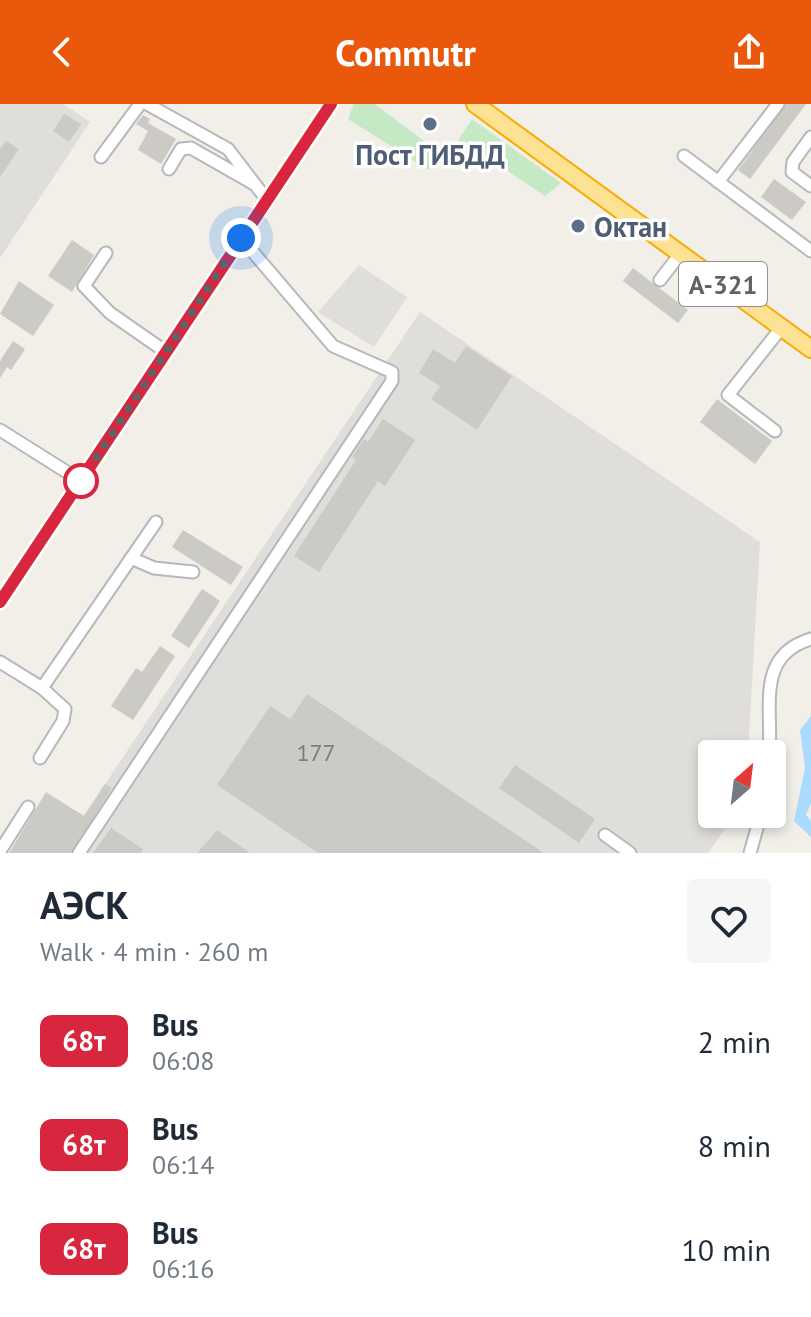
<!DOCTYPE html>
<html lang="en">
<head>
<meta charset="utf-8">
<style>
  :root { --surface:#fff; --page:#f6f6f7; --text:#1f2937; --muted:#747a83; --accent:#ea580c }
  body { margin:0; font-family:"PT Sans",sans-serif; background:var(--page); color:var(--text); height:100vh; display:flex; flex-direction:column; font-size:30px; white-space:nowrap }
  * { box-sizing:border-box; margin:0 }
  p { font-size:26px; color:var(--muted) }
  .icon { flex:none; width:44px; height:44px; fill:none; stroke:currentColor; stroke-width:2; stroke-linecap:round; stroke-linejoin:round }
  .map { position:relative; height:749px; overflow:hidden }
  .side { display:flex; flex-direction:column; background:var(--surface); flex:1 }
  .side>* { flex:none }
  .badge { padding:0 16px; border-radius:12px; font-size:28px; line-height:52px }
  .needle { width:52px; rotate:28deg }
  .fabs { position:absolute; left:698px; top:636px; display:grid; gap:16px }
  .fabs a { display:grid; place-items:center; width:88px; height:88px; border-radius:8px; background:var(--surface); box-shadow:0 4px 12px #0003; font-size:40px }
  .you { position:absolute; width:40px; height:40px; margin:-20px; border:6px solid #fff; border-radius:50%; background:#1a73e8; box-shadow:0 0 0 12px #1a73e833 }
  .map>.badge { position:absolute; translate:-50% -50%; box-shadow:0 0 0 4px #fff }
  .round { display:grid; place-items:center; flex:none; width:84px; height:84px; border-radius:8px; background:var(--page) }
  .summary { display:flex; align-items:center; justify-content:space-between; height:136px; padding:0 40px }
  h1 { font-size:38px; font-weight:700; line-height:60px }
  ul { padding:0; list-style:none }
  li { display:flex; align-items:center; gap:24px; height:104px; padding:0 40px }
  li div { flex:1 }
  li b { display:block; font-size:30px }
  li em { font-style:normal }
  li .badge { min-width:88px; font-weight:700; text-align:center }
  header { display:flex; justify-content:space-between; align-items:center; height:104px; padding:0 40px; background:var(--accent); color:#fff; font-size:36px; font-weight:700 }
  .map>svg:first-child { display:block }
</style>
</head>
<body>
<header><svg class="icon" aria-label="back" viewBox="0 0 24 24"><path d="M15 5l-7 7 7 7"/></svg>Commutr<svg class="icon" aria-label="share" viewBox="0 0 24 24"><path d="M12 15V3M7 8l5-5 5 5M5 13v7h14v-7"/></svg></header>
<div class="map">
<svg width="811" height="749" viewBox="0 0 811 749">
  <rect width="100%" height="100%" fill="#f1efe8"/>
  <g fill="#e0deda">
    <path d="M0,0H63L90,18L0,154Z"/>
    <path d="M359,161L407,193L374,243L318,208Z"/>
    <path d="M420,208L760,438L748,650H712V710H736L708,749H59Z"/>
  </g>
  <g fill="#c5e8c5">
    <path d="M354,0H375L442,51L429,66L348,15Z"/>
    <path d="M472,15L561,79L545,92L485,52L445,56Z"/>
  </g>
  <path fill="#aadaff" d="M811,612V699L806,711L811,717V733L794,717L805,664L800,626Z"/>
  <g fill="#cccac5">
    <path d="M786,0H806L750,75L738,66Z"/>
    <path d="M64,10L81,20L69,38L53,27Z"/>
    <path d="M143,11L150,15L148,19L176,35L161,60L138,46L148,27L136,20Z"/>
    <path d="M6,37L19,45L0,73V45Z"/>
    <path d="M774,75L806,98L792,116L761,93Z"/>
    <path d="M72,136L94,151L72,188L48,172Z"/>
    <path d="M633,164L688,206L678,219L623,177Z"/>
    <path d="M19,177L54,201L33,232L0,210Z"/>
    <path d="M13,237L25,245L11,266L7,263L0,274V257Z"/>
    <path d="M466,242L512,272L477,326L431,295L440,282L419,269L433,245L455,259Z"/>
    <path d="M717,295L772,337L755,360L700,318Z"/>
    <path d="M383,315L415,336L385,382L378,377L319,468L294,452L356,356L352,353L364,335L368,338Z"/>
    <path d="M183,426L243,463L231,481L172,443Z"/>
    <path d="M202,485L220,497L189,544L171,532Z"/>
    <path d="M160,542L175,552L133,616L111,602L136,564L142,568Z"/>
    <path d="M307,590L544,749H318L217,681L270,602L290,615Z"/>
    <path d="M515,661L595,715L579,739L499,684Z"/>
    <path d="M105,680L112,684L71,749H9L46,688L84,712Z"/>
    <path d="M111,724L143,745L141,749H93Z"/>
    <path d="M217,726L250,749H197Z"/>
  </g>
  <g fill="none" stroke-linecap="round" stroke-linejoin="round">
    <defs>
      <g id="minor">
        <path d="M147,0L228,45L267,96"/>
        <path d="M811,33L793,58L792,68L811,82"/>
        <path d="M684,52L811,147"/>
        <path d="M101,53L140,0"/>
        <path d="M169,65L181,45L191,44L254,80"/>
        <path d="M718,78L778,0"/>
        <path d="M106,149L84,182L110,209L166,248"/>
        <path d="M660,176L681,149"/>
        <path d="M0,326L81,377"/>
        <path d="M775,327L728,291L782,223"/>
        <path d="M131,454L154,464L193,468"/>
        <path d="M0,558L42,584L65,605L63,617L40,654"/>
        <path d="M42,584L156,418"/>
        <path d="M769,650C773,603 755,552 811,535"/>
        <path d="M605,731L630,749"/>
        <path d="M0,747L28,703"/>
        <path d="M79,749L392,277V268L333,242L241,134"/>
        <path d="M750,749L761,710"/>
      </g>
      <path id="major" d="M0,498L331,0"/>
      <path id="highway" d="M475,0L811,245"/>
    </defs>
    <use href="#minor" stroke="#b5b8bc" stroke-width="15"/>
    <use href="#major" stroke="#f2c960" stroke-width="18"/>
    <use href="#highway" stroke="#f9ab00" stroke-width="20"/>
    <use href="#minor" stroke="#fff" stroke-width="11"/>
    <use href="#major" stroke="#fff2af" stroke-width="14"/>
    <use href="#highway" stroke="#fde293" stroke-width="16"/>
  </g>
  <g fill="none" stroke-linecap="round" stroke-linejoin="round">
    <defs>
      <path id="line" d="M0,498L331,0"/>
    </defs>
    <use href="#line" stroke="#fff" stroke-width="18"/>
    <use href="#line" stroke="#d7263d" stroke-width="12"/>
    <path stroke="#5f6368" stroke-width="8" stroke-dasharray="0 14.4" d="M81,377L241,134"/>
  </g>
  <g fill="#5c6f8a" stroke="#fff" stroke-width="3">
    <circle cx="430" cy="20" r="8"/>
    <circle cx="578" cy="122" r="8"/>
  </g>
  <circle fill="#fff" stroke="#d7263d" stroke-width="4" cx="81" cy="377" r="16"/>
  <g text-anchor="middle" dominant-baseline="central" stroke-width="7" stroke-linejoin="round" paint-order="stroke">
    <g font-size="24" fill="#7a7d7f">
      <text x="316" y="648">177</text>
    </g>
    <rect fill="#fff" stroke="#8f9295" stroke-width="2" x="679" y="158" width="88" height="44" rx="6"/>
    <g font-size="26" font-weight="bold" fill="#5f6368">
      <text x="723" y="180">А-321</text>
    </g>
    <g font-size="28" font-weight="bold" fill="#4e5e75" stroke="#fff">
      <text x="430" y="50">Пост ГИБДД</text>
      <text x="594" y="122" text-anchor="start">Октан</text>
    </g>
  </g>
</svg>
<div class="fabs">
<a><svg class="needle" viewBox="-14 -14 28 28"><path d="M0-13l5 13h-10z" fill="#e53935"/><path d="M0 13l5-13h-10z" fill="#747a83"/></svg></a>
</div>
<div class="you" style="left:241px;top:134px"></div>
</div>
<section class="side">
<div class="summary"><div><h1>АЭСК</h1><p>Walk · 4 min · 260 m</p></div><a class="round"><svg class="icon" aria-label="heart" viewBox="0 0 24 24"><path d="M12 20l-8-8c-3-5 5-10 8-4 3-6 11-1 8 4z"/></svg></a></div>
<ul>
<li><span class="badge" style="background:#d7263d;color:#fff">68т</span><div><b>Bus</b><p>06:08</p></div><em>2 min</em></li>
<li><span class="badge" style="background:#d7263d;color:#fff">68т</span><div><b>Bus</b><p>06:14</p></div><em>8 min</em></li>
<li><span class="badge" style="background:#d7263d;color:#fff">68т</span><div><b>Bus</b><p>06:16</p></div><em>10 min</em></li>
</ul>
</section>
</body>
</html>
